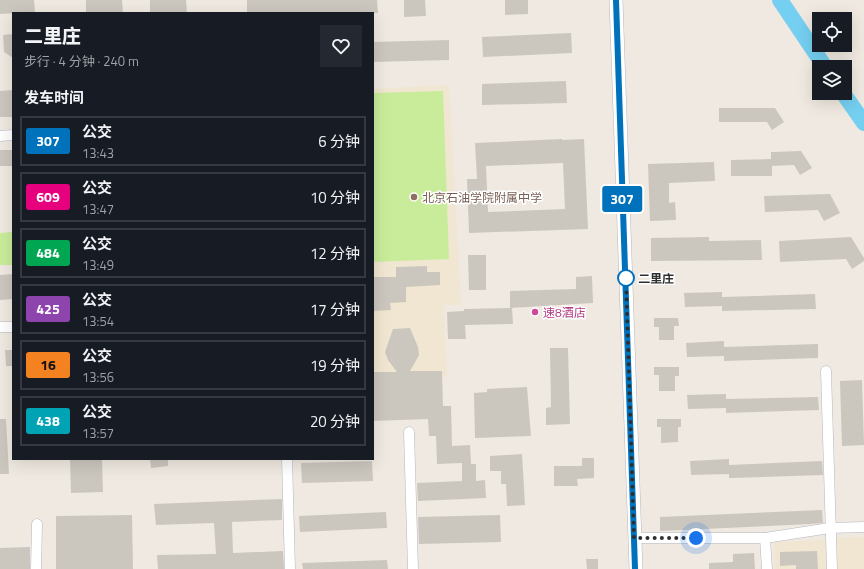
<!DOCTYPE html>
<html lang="zh">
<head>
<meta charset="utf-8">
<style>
  :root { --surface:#171b24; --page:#242831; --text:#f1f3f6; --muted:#9ea1a6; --line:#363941 }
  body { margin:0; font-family:"Titillium Web","Noto Sans SC",sans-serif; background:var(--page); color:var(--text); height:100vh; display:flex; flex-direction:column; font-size:15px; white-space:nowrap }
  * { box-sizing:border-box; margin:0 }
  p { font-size:13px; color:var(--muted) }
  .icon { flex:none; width:22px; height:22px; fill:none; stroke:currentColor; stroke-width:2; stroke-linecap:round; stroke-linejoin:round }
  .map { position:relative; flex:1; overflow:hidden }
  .side { position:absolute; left:12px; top:12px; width:362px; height:448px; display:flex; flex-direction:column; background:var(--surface); border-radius:0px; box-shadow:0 4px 16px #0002 }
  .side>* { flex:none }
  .badge { padding:0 8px; border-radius:3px; font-size:14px; line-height:26px }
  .buttons { position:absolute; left:812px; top:12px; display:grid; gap:8px }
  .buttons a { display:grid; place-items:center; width:40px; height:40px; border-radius:0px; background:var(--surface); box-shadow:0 4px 16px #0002; font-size:20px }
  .you { position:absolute; width:20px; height:20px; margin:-10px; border:3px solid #fff; border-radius:50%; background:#1a73e8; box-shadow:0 0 0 6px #1a73e833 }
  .map>.badge { position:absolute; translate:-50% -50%; box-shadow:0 0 0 2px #fff }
  h2 { padding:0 12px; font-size:15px; line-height:36px }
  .round { display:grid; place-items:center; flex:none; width:42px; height:42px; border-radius:0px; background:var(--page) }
  .overview { display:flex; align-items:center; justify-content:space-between; height:68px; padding:0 12px }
  h1 { font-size:19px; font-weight:800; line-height:30px }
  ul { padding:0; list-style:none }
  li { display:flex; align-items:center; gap:12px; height:50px; margin:0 8px 6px; padding:0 4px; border:2px solid var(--line); border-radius:0px }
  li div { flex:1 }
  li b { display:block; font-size:15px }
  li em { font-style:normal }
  li .badge { min-width:44px; font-weight:700; text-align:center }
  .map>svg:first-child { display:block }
</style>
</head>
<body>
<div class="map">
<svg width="864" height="569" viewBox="0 0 864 569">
  <rect width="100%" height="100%" fill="#efe9e1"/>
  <g fill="#f0e6d1">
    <path d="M449,85L461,305H444L447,377L373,378V89Z"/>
    <path d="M864,537V569H836L834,538Z"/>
    <path d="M826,540L827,569H775L774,542Z"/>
  </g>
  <g fill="#c9ec9a">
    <path d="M443,91L449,259L373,262V93Z"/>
    <path d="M13,232V265H0V233Z"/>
  </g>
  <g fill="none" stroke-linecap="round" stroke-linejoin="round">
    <g stroke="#75cff0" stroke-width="16">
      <path d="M780,0L825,67"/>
      <path d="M843,93L864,123"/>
    </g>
  </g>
  <g fill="#cbc7bf" fill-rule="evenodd">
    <path d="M0,0H34L35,12L0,14Z"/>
    <path d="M86,0H122L123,13H86Z"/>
    <path d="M150,0H186L187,13H150Z"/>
    <path d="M247,0H377L378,13H247Z"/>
    <path d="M404,0H425L426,16L404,17Z"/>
    <path d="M505,0H528V14L505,15Z"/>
    <path d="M571,33L572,53L483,57L482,37Z"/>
    <path d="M13,34V58L4,52L3,35Z"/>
    <path d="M449,40V60L373,62V42Z"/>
    <path d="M566,81L567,103L482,105V84Z"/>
    <path d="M13,90V117H0V91Z"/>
    <path d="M719,108H775L784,122L772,130L767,122H719Z"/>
    <path d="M562,139V140L584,139L588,229L469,233L467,179H477L475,143ZM563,163L565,209L488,212L486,166Z"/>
    <rect x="0" y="150" width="13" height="16"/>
    <path d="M801,151L812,168L800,175L794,165L772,166V176H731V160L771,159V152Z"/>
    <path d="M714,162L715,181L669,183V203L675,202L676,220L650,221L648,164Z"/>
    <path d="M830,194L840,213L824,221L818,210L765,212L764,196Z"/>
    <path d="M709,237V241L761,240L762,260L651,261V238Z"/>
    <path d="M851,237L864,258V261L852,269L846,259L780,262L779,241Z"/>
    <path d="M468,255H486V290H469Z"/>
    <path d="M427,266V272H440V285L406,287V302L390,303L391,310L373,311V277H396V267Z"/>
    <path d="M13,274V299L0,300V275Z"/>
    <path d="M592,276L593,303L510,308V291L576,289V277Z"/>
    <path d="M722,292V297L815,294L816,309L722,311V306L685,307L684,293Z"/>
    <path d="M512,308L513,324L465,325L466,339H448L447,312L464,311V309Z"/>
    <path d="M654,318H678L679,326H674V340H659V327H654Z"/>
    <path d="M410,328L418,347L419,355L410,371H442L443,406H451L452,446L470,445L471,464H476V481L485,480L486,498L418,501L417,483L462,481V463L437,464L436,436H429L428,419L373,421V372H397L388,360L385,352L393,329Z"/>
    <path d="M724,341V347L818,344V358L724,361V356L687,357L686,343Z"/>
    <path d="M550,348H568L570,424L546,425V408L551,407Z"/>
    <path d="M5,350H13V366H6Z"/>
    <path d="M654,367H679V376H675V391H659V375H654Z"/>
    <path d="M862,380L864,445L842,446L840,381Z"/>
    <path d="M527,387L531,436L475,438L474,393L487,392V389Z"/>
    <path d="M726,394V399L818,397L819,410L726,413V408L688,409L687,395Z"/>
    <path d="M0,419H6L9,474H0Z"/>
    <path d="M657,419H681V427H678V442L661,443V427H657Z"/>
    <path d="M522,454L525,505L507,506L506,484H501V471H490V456Z"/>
    <path d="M582,458H594V478L577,479L578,486H554V466H582Z"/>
    <path d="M70,459H102L103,492L71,493Z"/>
    <path d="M150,459H168V466L151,468Z"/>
    <path d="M729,459V465L822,461L823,475L729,478V474L691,475L690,461Z"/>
    <path d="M372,461L373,481L302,483L301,463Z"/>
    <path d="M282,499V520L232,522L233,553L283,551L284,569H158L157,555L216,554L214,523L156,525L154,504Z"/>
    <path d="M822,510L823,523L811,524L660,531V517Z"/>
    <path d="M386,512L387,528L300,532L299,516Z"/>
    <path d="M132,515L133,569H56V516Z"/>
    <path d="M500,515L501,542L419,544L418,517Z"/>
    <path d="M30,547V569H0V548Z"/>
    <path d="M817,551L818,569H796V565L780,566V552Z"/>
    <path d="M754,553L755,569H709V563L733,562V554Z"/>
    <path d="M586,559H598V569H587Z"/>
    <path d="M387,560L388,569H303L302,563Z"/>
  </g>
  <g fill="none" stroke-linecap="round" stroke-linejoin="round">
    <defs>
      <g id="minor">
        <path d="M0,136L13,135"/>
        <path d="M0,327H13"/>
        <path d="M826,371L832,569"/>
        <path d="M409,432L413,569"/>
        <path d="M287,459L290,569"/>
        <path d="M634,538H765L830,528L864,527"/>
        <path d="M765,538L767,569"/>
        <path d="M36,569L37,524"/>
      </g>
      <path id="tertiary" d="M616,0L636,569"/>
    </defs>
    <use href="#minor" stroke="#b4b7c1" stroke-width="11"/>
    <use href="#tertiary" stroke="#b4b7c1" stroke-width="14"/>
    <use href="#minor" stroke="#fff" stroke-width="10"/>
    <use href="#tertiary" stroke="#fff" stroke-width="13"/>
  </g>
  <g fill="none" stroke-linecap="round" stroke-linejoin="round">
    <defs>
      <path id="line" d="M616,0L635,569"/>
    </defs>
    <use href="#line" stroke="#fff" stroke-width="9"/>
    <use href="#line" stroke="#0072bc" stroke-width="6"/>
    <path stroke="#2e2e2e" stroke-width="4" stroke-dasharray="0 7.2" d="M626,278L634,538H696"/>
  </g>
  <circle fill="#8d6e63" stroke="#fff" stroke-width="1.5" cx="414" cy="197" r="4"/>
  <circle fill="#fff" stroke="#0072bc" stroke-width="2" cx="626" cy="278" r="8"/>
  <circle fill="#d1479c" stroke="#fff" stroke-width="1.5" cx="535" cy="312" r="4"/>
  <g text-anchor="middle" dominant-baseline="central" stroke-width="3" stroke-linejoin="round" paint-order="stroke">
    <g font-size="12" fill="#785e54" stroke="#fff" text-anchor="start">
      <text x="422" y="197">北京石油学院附属中学</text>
    </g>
    <g font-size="12" font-weight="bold" fill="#2e2e2e" stroke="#fff" text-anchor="start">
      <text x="638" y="278">二里庄</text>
    </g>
    <g font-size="12" fill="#b23c85" stroke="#fff" text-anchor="start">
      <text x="543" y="312">速8酒店</text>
    </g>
  </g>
</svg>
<div class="buttons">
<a><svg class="icon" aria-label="locate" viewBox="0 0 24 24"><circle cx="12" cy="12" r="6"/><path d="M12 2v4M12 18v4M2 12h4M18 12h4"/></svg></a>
<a><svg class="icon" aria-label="layers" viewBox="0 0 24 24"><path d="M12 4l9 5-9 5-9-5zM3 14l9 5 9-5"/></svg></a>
</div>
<div class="you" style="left:696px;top:538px"></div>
<b class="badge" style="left:622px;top:199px;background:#0072bc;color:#fff">307</b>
<section class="side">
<div class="overview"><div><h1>二里庄</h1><p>步行 · 4 分钟 · 240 m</p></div><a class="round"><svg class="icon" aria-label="heart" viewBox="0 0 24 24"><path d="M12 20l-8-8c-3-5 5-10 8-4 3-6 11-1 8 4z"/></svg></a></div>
<h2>发车时间</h2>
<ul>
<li><span class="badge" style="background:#0072bc;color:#fff">307</span><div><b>公交</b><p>13:43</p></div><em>6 分钟</em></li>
<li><span class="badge" style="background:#e6007e;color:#fff">609</span><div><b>公交</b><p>13:47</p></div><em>10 分钟</em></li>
<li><span class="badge" style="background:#00a651;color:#fff">484</span><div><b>公交</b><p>13:49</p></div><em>12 分钟</em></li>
<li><span class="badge" style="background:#8e44ad;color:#fff">425</span><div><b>公交</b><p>13:54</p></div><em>17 分钟</em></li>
<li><span class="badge" style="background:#f58220;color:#111">16</span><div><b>公交</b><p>13:56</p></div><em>19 分钟</em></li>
<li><span class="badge" style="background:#00a3b4;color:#fff">438</span><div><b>公交</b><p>13:57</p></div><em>20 分钟</em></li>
</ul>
</section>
</div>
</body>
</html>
